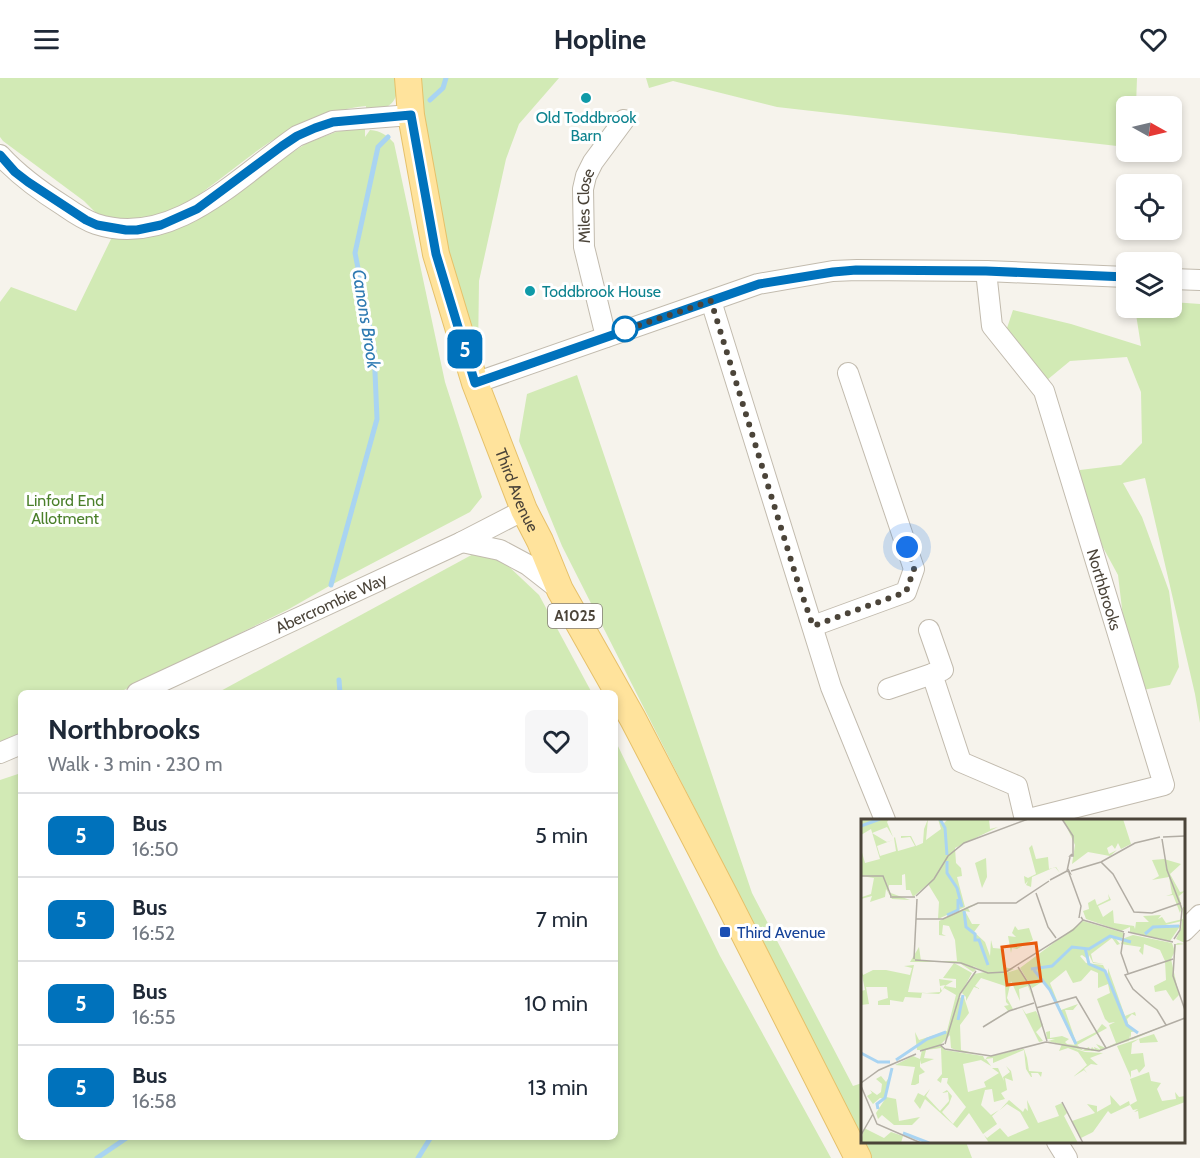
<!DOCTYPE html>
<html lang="en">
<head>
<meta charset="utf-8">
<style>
  :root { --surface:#fff; --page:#f6f6f7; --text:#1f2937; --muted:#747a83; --line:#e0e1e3 }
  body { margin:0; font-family:Cabin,sans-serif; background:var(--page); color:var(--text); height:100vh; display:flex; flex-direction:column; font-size:22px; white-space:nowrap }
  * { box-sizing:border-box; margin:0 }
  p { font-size:20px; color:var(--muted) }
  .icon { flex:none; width:33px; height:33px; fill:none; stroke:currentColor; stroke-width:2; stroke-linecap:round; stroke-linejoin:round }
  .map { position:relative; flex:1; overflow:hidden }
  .details { position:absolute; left:18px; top:612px; width:600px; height:450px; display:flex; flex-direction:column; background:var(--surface); border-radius:9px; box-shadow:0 3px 9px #0003 }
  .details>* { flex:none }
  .badge { padding:0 12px; border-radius:9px; font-size:21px; line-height:39px }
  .needle { width:39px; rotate:98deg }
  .controls { position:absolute; left:1116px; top:18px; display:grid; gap:12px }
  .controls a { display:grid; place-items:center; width:66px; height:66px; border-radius:9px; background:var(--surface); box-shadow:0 3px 9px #0003; font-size:30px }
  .you { position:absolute; width:30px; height:30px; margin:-15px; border:4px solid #fff; border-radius:50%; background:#1a73e8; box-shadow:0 0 0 9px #1a73e833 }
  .map>.badge { position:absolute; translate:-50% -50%; box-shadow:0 0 0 3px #fff }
  .round { display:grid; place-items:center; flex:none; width:63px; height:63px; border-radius:9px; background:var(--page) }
  .overview { display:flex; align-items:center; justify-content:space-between; height:102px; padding:0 30px }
  h1 { font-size:28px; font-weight:800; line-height:45px }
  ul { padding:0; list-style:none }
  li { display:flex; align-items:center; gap:18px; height:84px; padding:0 30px; border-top:2px solid var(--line) }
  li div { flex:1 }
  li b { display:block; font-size:22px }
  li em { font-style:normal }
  li .badge { min-width:66px; font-weight:700; text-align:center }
  header { display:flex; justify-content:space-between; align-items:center; height:78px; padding:0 30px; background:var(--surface); font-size:27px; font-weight:800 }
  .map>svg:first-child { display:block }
</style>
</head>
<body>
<header><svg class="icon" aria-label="menu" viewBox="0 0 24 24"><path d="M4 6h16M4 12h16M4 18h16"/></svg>Hopline<svg class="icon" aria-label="heart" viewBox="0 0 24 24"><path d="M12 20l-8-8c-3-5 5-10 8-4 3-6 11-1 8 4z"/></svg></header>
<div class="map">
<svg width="1200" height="1080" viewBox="0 0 1200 1080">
  <rect width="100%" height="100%" fill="#f6f3ec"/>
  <g fill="#d2eab5">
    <path d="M0,0H397C399,27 390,30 366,34V28C300,35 262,69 212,107C194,120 171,140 148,143C133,145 116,142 102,141L84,123L3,63L0,59Z"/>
    <path d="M420,0H559L519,46L506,81L479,203L478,276L450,189L425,69Z"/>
    <path d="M646,0H1137L1136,28H1126V69L777,29L673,3L649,10Z"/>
    <path d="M365,48V59L370,52C381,53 387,57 394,65L445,304L482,419L470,434L331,507L289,531L118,615H21V659L0,668V224L11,209L76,233L112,159L166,152L196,143L268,90L307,65L336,54Z"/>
    <path d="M1172,224L1200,226V645L1195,616L1145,400L1123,405L1142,439L1169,513L1179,589L1170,607L1137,613L1130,598L1118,497L1093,451L1074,450L1080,392L1121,387L1142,365L1141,314L1127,279L1070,283L1047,302L1002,265L1013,232L1071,246L1141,268L1135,230H1172Z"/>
    <path d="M577,297L752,815L853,1008L862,1005V1061L562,468L519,363L527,316Z"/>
    <path d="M477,474L503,483L539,517L592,615H217Z"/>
    <path d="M615,662L720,878L831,1080H0V702L21,695V1059H615Z"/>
    <path d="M864,1064H966L972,1080H872Z"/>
  </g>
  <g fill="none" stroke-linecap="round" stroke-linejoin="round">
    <g stroke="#a9d4f2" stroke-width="5">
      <path d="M430,22L443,10L446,0"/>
      <path d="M331,507L377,341L374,271L355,175L378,69L388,59"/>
      <path d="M339,602L340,615"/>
      <path d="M97,1080L128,1059"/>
      <path d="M418,1080L431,1059"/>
    </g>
    <defs>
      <g id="minor">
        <path d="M0,77C19,98 40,113 64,128C74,135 84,142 96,146C173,171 239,98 297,58L333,43L411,37"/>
        <path id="s1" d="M986,193L992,248L1044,313L1164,707L1025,742"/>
        <path d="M1172,201L1200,202"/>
        <path d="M711,223L831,609L885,742"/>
        <path id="s2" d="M606,259L584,169L583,111L586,98L593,84L624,42"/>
        <path d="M475,305L758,206L833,193L857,192L986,193L1126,199"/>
        <path d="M462,464L500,472L528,487L560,512"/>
        <path d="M813,548L906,514L914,491L848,295"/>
        <path d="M929,552L943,592L932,596L961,684L1017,708L1025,742"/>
        <path d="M888,611L932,596"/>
        <path id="s3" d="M137,615L462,464L524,432"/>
        <path d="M0,675L21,666"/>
        <path d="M1184,853L1200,837"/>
        <path d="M1057,1064L1067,1080"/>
      </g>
      <g id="major">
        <path id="s4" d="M408,0L411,37L436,176L475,305L524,432L540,463L560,512L633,641L725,818L858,1080"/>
      </g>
    </defs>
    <use href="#minor" stroke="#c2bbae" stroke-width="22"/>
    <use href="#major" stroke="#e6c16a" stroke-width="28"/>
    <use href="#minor" stroke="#fff" stroke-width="20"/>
    <use href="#major" stroke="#ffe39c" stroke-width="26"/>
  </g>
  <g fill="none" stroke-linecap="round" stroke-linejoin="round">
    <defs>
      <path id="line" d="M0,77L15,94L28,104L86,142L97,147L126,152H137L161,147L197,131L282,68L297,58L315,50L333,44L411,37L436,176L475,305L759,206L833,194L856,192L986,193L1126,199"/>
    </defs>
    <use href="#line" stroke="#fff" stroke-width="14"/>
    <use href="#line" stroke="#0072bc" stroke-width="9"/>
    <path stroke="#4b4439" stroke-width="6" stroke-dasharray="0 10.8" d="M625,251L622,253L711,223L799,508L813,548L906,514L914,491L907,469"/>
  </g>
  <g fill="#0f9aa8" stroke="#fff" stroke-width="2">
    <circle cx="586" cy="20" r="6"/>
    <circle cx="530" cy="213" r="6"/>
  </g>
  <circle fill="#fff" stroke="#0072bc" stroke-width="3" cx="625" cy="251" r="12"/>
  <rect fill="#1a4fb4" stroke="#fff" stroke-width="2" x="719" y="848" width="12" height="12" rx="3"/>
  <g text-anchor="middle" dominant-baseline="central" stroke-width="6" stroke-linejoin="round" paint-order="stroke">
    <rect fill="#fff" stroke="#817c74" stroke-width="1.5" x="548" y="526" width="54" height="24" rx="4.5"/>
    <g font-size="15" font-weight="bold" fill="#4b4439">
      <text x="575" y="538">A1025</text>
    </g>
    <g font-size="16" fill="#0d838f" stroke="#fff">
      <text x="586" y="39">Old Toddbrook<tspan x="586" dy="18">Barn</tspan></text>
      <text x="542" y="213" text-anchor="start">Toddbrook House</text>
    </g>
    <g font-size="16" fill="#4b4439" stroke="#fff">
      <text stroke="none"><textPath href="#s2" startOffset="134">Miles Close</textPath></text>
      <text stroke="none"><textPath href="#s4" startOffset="428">Third Avenue</textPath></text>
      <text stroke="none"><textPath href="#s1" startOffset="346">Northbrooks</textPath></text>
      <text stroke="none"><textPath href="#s3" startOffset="214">Abercrombie Way</textPath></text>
    </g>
    <g font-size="16" fill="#4a7f2a" stroke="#fff">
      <text x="65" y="422">Linford End<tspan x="65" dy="18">Allotment</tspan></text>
    </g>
    <g font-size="16" fill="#164399" stroke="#fff" text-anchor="start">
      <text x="737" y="854">Third Avenue</text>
    </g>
    <g font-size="18" font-style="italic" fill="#2e7ab2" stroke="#fff">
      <text transform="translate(366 241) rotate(81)">Canons Brook</text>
    </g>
  </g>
  <g transform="translate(861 741)">
    <rect width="324" height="324" fill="#f6f3ec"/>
    <path d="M0,0H28L26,3L32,18L26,8L11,14L26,23L32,21L16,27L19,37L35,32L33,19L34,18L37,32L54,27L49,18L40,19V17H50L55,27L62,24L63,10L67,0L65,21L80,10L77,0L82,5L87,0H128L129,10L137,8L94,29L95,44L100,49L101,57L96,58L104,88L77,100L78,83L67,65L52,78L49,71H45L44,55L41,56V66H28L27,73L49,81L31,80L25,70L24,78L9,83L11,77L0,80V74L1,78L10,75L13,59L0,57V30L4,44L19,40L10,10L0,16ZM202,0H262L270,25L260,30L257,24L254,30L251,26L246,29L248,35L256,31L249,37L227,33L211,45L214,26ZM171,26L175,40L187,38L188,50L195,48L199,54L194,48L171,58L170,68L165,66L167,62L164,65L163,57L167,59L175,55L168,29ZM125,39L126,58L121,69L114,44ZM303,40L320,45L309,55L319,73L324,72L318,77L321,88L319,94L312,76L305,77L311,75L308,58L291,61L298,57L291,41ZM247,75L250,81L237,87L242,98L252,91L253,104L273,107L274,110L275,103H288L282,97L300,96L297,100L301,98L305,104L322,100V88H323L324,124L315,120L320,110L321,102L300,107L320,106L309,122L269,113V108L260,112L225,100L222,92L228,90L227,84L234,80L236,86L248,80ZM117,85L107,89L109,93L104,92L111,105H119L113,113L124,123L129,137L130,121L132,129L143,130L142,148L153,150L145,154L158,150L167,164L172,180L167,167L158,170L159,182L150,162L146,179L152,190L122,207L147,192L143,187L148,186L145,183L144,167L120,159L114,167L119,170L113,168L105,182V178L101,174L103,169L97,179L103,178L108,194L99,206L100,231L117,235L100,233L90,229L89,216L79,226L84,231L122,237L124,241L126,238L162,230H163L166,239L168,252L181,253L180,258L177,254H170L171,258H170L165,250L163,231L132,244V239L125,240L130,247L120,241L102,245L107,273L125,268L123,263L138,254L131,249H137L143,262L142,258L149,253L145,247L150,252L152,262L144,259L146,271L140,274L144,280L133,283L131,270L124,271L120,286L130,296L138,291L131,297L136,305L122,315L108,294L96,309L64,280L59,290L53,282L57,274L63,277L69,270L65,277L79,292L88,282L87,273L81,274L86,271L91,277L88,285L81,293L92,305L105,288L86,264L87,259H81L80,264L76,261L81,255L80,229L65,231L63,239L73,240L60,245L59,241V248L64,253L58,256V264L54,266H50L54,248L34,246L52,237L59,240L61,231H56L54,213L58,221L86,212L95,176L83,169L81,172L78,175L61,174L60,179L44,178L42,183L29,181V186H17V182L27,179L26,168H5L8,185L0,186V172L4,171L0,151L2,156L12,151H25L49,156L51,149L43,147L53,146L47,173L66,174L79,173V168L81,172L84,166L79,167L78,160L92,162L84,167L95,169V160L82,159L93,144L111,154L104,167L113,155L124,153L112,147L115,151L112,153L97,143H49L58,128L60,142H96L94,121L88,107L82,106L81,115L85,117L78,116V102L108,87ZM222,102L263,114L261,120L272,116L311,124L313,130L315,125L317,124L324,125L315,126L313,142V134L310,140L318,176L312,182L305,171L294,173L293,167L305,161L304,142L299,131L283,125L282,136L278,132L280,128L260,125L261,121L255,120L259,125L256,126L251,119L230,135L232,143L243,145L232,144L228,136V141L221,136L219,137L225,144L242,146L247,156V149L264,197L274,193L275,197L271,195L266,200L268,208L276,212L270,213V219L305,206L271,221L270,220L269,216L268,222L246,228L255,224L248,206L254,203L248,204L244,200L236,180L249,174L247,165L237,169V154L230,151L220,162L212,164L205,151L189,164L200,191L217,185L212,191H204L215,223L235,213L241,205L246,209L216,226L222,231L228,228L229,232L231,228L234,231L233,228L240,231L235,225L245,229L236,232H224L187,222L194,220H186L185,213L189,212V219L201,217L208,220L204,223L206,225L214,226L189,171L181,163L171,169L159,149ZM154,107L157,111L168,109L172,121L156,130L151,129L150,134L147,117L155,118L151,114ZM161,189L165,195L175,192L182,206L175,213L182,222L178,223ZM293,215L297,223L279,224L278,220L271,224L270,235L282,234L284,247L278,254L276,250L270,252V259L256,227ZM201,225L224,233L242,234L229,239L237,246L230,245L223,250L226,254L223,251L212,258L226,246L217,233L207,229L198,232ZM288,253L290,262L300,264L296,270L301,282L315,280L314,273L318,278L324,277V283L278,300L277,292L273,293L277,290L272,291L269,286L276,282L269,260ZM30,255L25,278L35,280L38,302L59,298L51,306H33L21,296L17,300L15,294L24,280L19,279L12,285L6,277L11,274L9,271L16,276L20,273L21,265L15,260L20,257L25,263ZM249,276L259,287L268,282L269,286L250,295L247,292L232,313L220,319L211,302L234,294L226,285L236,287V293L250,285ZM148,281L162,293L164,289L167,292L166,281L177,304L198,297L194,287L201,284L206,294L203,297L217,324H128L123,316L126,319L139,309L147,318L168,309L159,293L146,285L139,291ZM3,309L23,319L30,313L42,317L40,324H0Z" fill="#d2eab5"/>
    <path fill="none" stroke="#a9d4f2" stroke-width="3" d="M79,0L84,9L86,36M0,7L19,0M86,42V54L96,69L101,88M103,92L105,108L114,115V121H118L127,146M86,96L97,91V80M284,115L292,108L318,107M224,129L228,145L244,152L266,206L277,214M170,150L191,147L211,128L228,130L249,117L270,123M173,151L189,171L215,225M97,201L102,176M0,234L17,243H29M35,241L66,220L85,213M17,290L16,285L24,279L31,249M42,314L68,324"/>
    <path fill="none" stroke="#b2ada4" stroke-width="1.5" d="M201,0L212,17V37H209L211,35M302,18L324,17M301,20L306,51L321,90L319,111L313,120M240,43L252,55L273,93L291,94L320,84M207,50L209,54L206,52L209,38M210,52L240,43L274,24L299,18M208,54L220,87L218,99M0,57H22L30,77M189,61L206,52M175,74L187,108L195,119M55,77L73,60L87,37L103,24L167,0M29,78H54M55,100H82L117,84H155L188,62M222,101L263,113M267,113L312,123M263,114L260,134L267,154M314,125L312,157L324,191M53,140L56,80M54,141L100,144L127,154L145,153L212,111L222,101L220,98M157,148L169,167L186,222M175,189L215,178L245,229M305,206L296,191L272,170L264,156L312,140M122,208L148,192L173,184M185,223L238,232L324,199M84,225L99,175L115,152M79,226L84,230L130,237L185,223M59,232L83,225M0,264L18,251L55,235M0,267L16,305L60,324M201,283L222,324M0,316L12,295"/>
    <path fill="#e8590c" fill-opacity="0.15" stroke="#e8590c" stroke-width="3" d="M175,124L180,162L146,166L141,128Z"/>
    <rect width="324" height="324" fill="none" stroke="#4b4439" stroke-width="3"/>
  </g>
</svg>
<div class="controls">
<a><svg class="needle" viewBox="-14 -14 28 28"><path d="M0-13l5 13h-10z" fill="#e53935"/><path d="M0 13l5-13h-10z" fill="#747a83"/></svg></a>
<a><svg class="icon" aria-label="locate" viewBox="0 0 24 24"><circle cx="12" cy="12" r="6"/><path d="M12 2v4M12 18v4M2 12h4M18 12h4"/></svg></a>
<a><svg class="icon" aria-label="layers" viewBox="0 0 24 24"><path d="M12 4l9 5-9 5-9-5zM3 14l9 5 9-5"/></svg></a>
</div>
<div class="you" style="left:907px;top:469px"></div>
<b class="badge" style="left:465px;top:271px;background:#0072bc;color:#fff">5</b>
<section class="details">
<div class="overview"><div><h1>Northbrooks</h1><p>Walk · 3 min · 230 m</p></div><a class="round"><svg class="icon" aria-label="heart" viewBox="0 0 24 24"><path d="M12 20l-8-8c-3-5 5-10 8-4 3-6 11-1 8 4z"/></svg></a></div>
<ul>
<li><span class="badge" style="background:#0072bc;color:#fff">5</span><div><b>Bus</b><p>16:50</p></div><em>5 min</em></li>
<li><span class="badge" style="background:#0072bc;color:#fff">5</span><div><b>Bus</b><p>16:52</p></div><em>7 min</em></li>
<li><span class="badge" style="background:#0072bc;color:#fff">5</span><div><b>Bus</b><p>16:55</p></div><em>10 min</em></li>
<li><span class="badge" style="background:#0072bc;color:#fff">5</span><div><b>Bus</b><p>16:58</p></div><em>13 min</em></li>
</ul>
</section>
</div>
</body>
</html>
